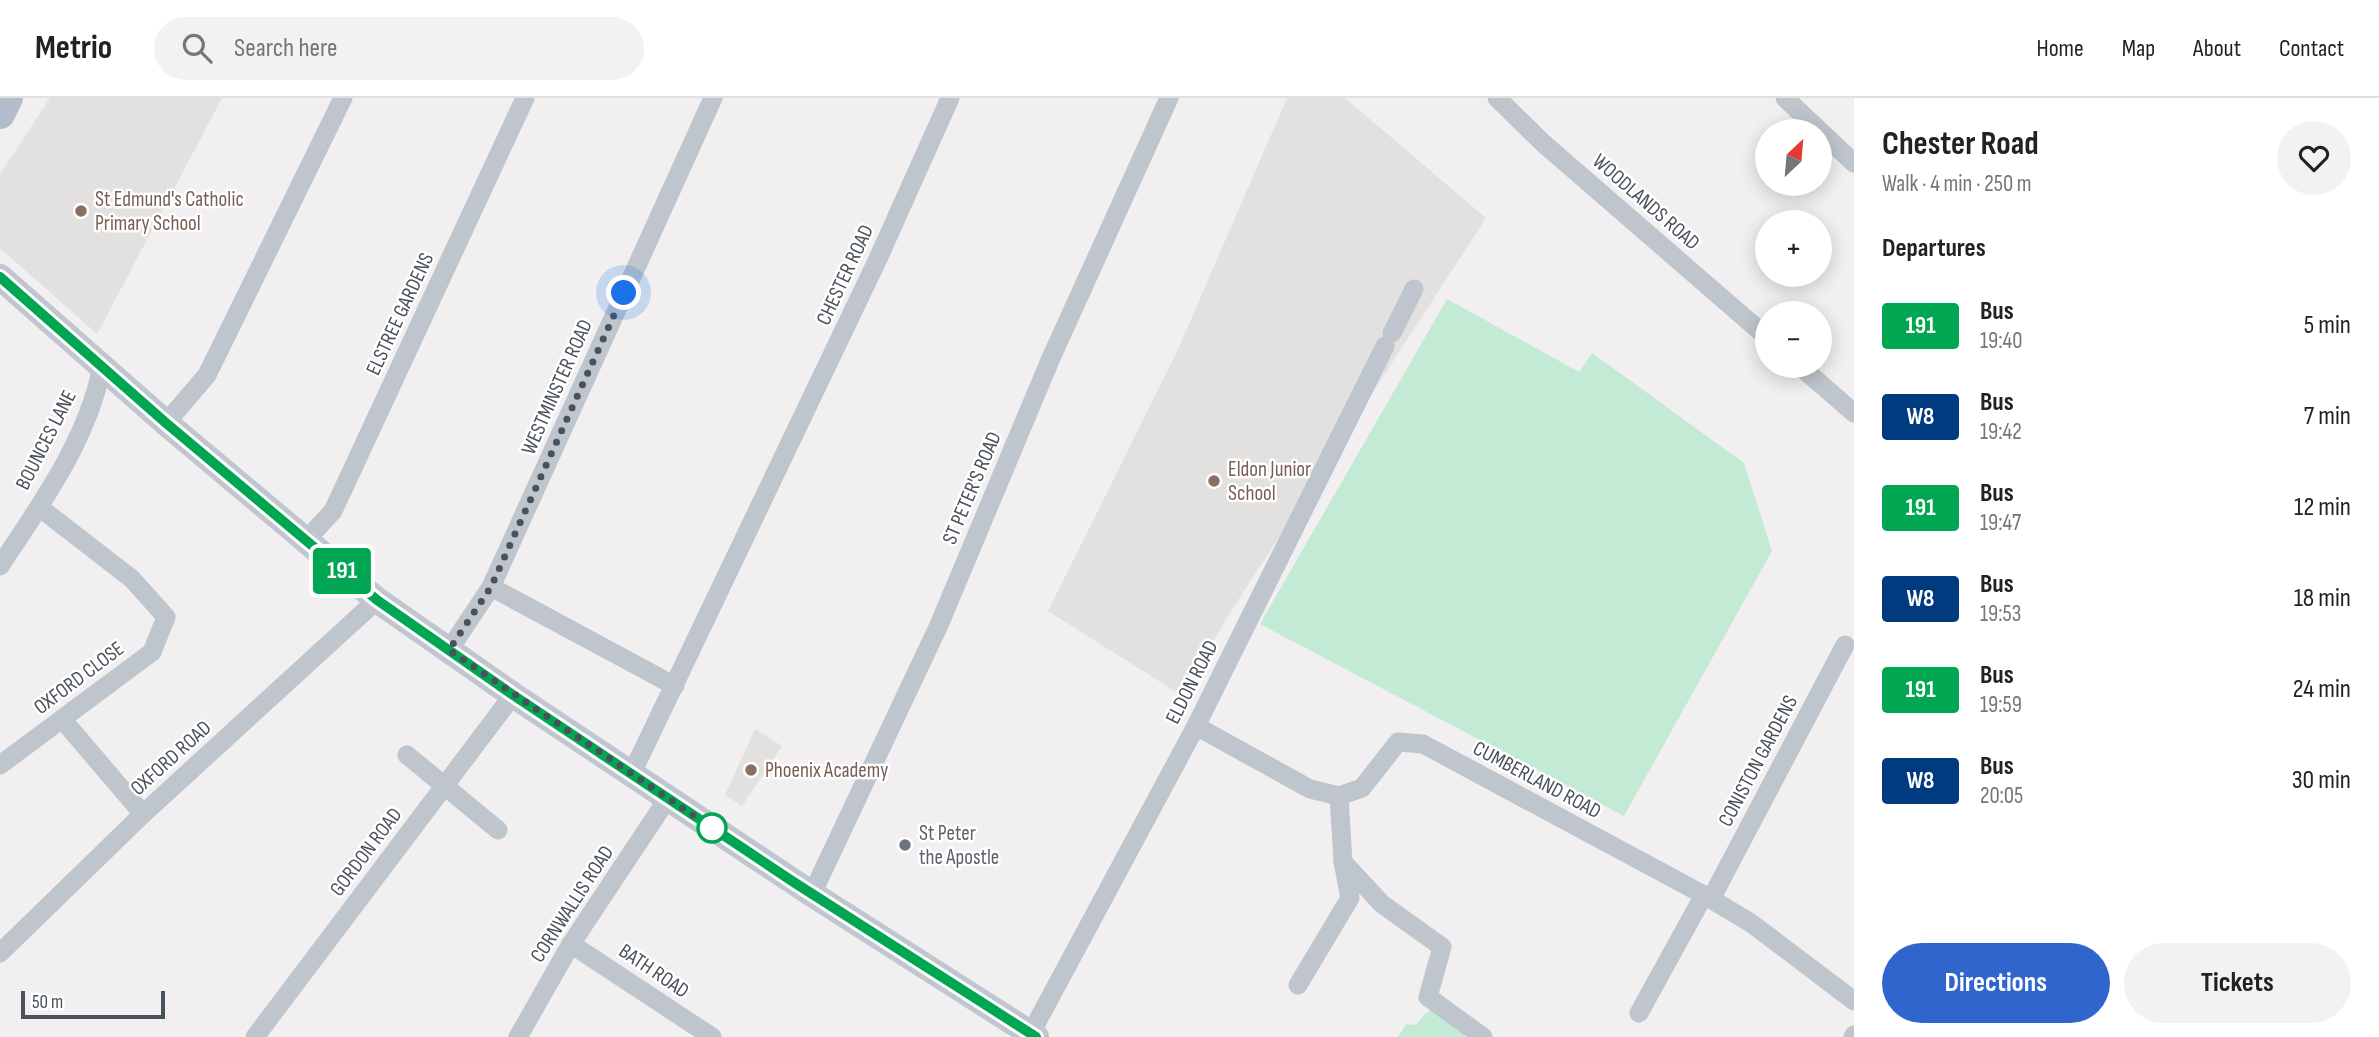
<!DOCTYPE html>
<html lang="en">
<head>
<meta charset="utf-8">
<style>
  :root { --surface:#fff; --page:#f2f2f2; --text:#222; --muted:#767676; --line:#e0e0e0; --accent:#2f65cc }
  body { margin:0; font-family:"Sofia Sans Condensed",sans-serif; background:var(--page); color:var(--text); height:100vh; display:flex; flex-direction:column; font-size:26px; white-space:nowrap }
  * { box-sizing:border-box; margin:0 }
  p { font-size:23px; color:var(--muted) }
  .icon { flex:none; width:38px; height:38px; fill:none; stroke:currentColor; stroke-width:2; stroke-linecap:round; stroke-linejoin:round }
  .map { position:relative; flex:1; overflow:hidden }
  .panel { display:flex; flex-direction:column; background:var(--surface); width:525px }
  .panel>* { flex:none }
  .badge { padding:0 14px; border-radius:5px; font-size:24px; line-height:46px }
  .needle { width:46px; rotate:26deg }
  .buttons { position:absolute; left:1755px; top:21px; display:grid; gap:14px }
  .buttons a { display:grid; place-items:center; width:77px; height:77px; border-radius:50%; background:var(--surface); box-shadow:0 4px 18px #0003; font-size:35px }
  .scale { position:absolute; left:21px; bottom:18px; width:144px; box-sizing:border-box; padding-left:7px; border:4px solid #49515a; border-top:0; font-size:19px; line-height:24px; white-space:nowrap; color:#49515a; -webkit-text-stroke:5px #fff; paint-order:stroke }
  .you { position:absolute; width:35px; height:35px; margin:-18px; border:5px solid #fff; border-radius:50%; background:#1a73e8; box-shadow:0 0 0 10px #1a73e833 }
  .map>.badge { position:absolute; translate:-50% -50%; box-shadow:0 0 0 4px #fff }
  h2 { padding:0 28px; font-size:26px; line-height:63px }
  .round { display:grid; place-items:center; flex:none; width:74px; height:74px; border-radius:37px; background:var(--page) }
  .overview { display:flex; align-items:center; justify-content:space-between; height:119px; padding:0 28px }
  h1 { font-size:33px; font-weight:700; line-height:52px }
  .action { display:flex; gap:14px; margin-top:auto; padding:14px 28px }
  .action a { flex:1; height:80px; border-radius:42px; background:var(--accent); color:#fff; font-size:28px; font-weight:700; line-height:80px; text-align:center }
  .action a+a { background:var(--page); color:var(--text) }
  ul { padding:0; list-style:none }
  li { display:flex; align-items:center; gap:21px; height:91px; padding:0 28px }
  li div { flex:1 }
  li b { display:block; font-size:26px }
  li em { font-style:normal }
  li .badge { min-width:77px; font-weight:700; text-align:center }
  header { display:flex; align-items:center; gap:42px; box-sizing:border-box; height:98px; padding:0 35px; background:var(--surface); border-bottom:2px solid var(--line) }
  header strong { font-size:33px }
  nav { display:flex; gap:38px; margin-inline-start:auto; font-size:24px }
  .search { width:490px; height:63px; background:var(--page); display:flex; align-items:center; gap:18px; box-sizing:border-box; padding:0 24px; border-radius:38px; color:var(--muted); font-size:26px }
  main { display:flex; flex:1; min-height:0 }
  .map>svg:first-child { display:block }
</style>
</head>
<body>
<header>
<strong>Metrio</strong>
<div class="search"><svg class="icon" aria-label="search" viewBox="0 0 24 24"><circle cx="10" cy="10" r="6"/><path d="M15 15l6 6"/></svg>Search here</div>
<nav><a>Home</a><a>Map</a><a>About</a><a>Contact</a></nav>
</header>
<main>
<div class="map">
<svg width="1854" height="939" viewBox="0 0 1854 939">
  <rect width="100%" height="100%" fill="#f1efef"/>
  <g fill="#e2e1e0">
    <path d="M50,0H222L97,236L0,150V76Z"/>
    <path d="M1287,0H1345L1486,120L1233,510L1181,597L1048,513L1176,256Z"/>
    <path d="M755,631L782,648L742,708L725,697Z"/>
  </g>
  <g fill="#c3ead5">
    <path d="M1447,201L1579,274L1592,255L1744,365L1772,453L1624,718L1260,526Z"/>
    <path d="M1431,912L1466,931L1464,939H1398L1406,926L1416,927L1425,916Z"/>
  </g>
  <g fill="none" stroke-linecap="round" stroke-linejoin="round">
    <g stroke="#bfc5cc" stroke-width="19">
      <path d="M1497,0L1543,45L1768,240"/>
      <path d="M1785,0L1854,65"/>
      <path d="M1392,235L1414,191"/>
      <path d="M1800,268L1854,315"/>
      <path d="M166,325L207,277L343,0"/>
      <path d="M305,443L333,413L525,0"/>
      <path d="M0,468C41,406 87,343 102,269"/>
      <path d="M491,489L675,588"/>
      <path d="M449,552L491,489L713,0"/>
      <path d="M62,621L143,716"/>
      <path d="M1196,628L1310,691L1339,698L1362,690L1398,644L1423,646L1704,797L1751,825L1854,903"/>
      <path d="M407,657L498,732"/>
      <path d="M0,667L152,554L166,519L132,481L39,409"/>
      <path d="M632,675L877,163L950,0"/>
      <path d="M1343,764L1382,806L1442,849L1428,899L1483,939"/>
      <path d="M812,796L939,527L1051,260L1169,0"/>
      <path d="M1711,801L1845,547"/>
      <path d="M571,846L712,939"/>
      <path d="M0,855L143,716L377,502"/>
      <path d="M1298,887L1350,800L1343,764L1339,698"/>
      <path d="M1639,915L1704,797"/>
      <path d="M1031,935L1196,628L1385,248"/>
      <path d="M255,939L513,597"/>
      <path d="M518,939L571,846L668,700"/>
      <path d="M1853,939L1854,937"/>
    </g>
    <path stroke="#bfc6d0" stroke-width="26" d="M0,179L166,325L377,502L513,597L812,796L1036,939"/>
    <path stroke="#b2bcca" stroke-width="30" d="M0,16L8,0"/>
  </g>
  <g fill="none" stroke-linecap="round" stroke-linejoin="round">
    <defs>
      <path id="line" d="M0,179L166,325L377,502L513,597L792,783L1036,939"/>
    </defs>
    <use href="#line" stroke="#fff" stroke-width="16"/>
    <use href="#line" stroke="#00a651" stroke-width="10"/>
    <path stroke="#49515a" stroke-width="7" stroke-dasharray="0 12.6" d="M624,195L491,489L449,552L712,730"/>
  </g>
  <g fill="#8d6e63" stroke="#fff" stroke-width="2.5">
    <circle cx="81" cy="113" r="7"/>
    <circle cx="1214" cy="383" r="7"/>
    <circle cx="751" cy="672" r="7"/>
  </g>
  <circle fill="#fff" stroke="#00a651" stroke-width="3.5" cx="712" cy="730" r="14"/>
  <circle fill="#6b7280" stroke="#fff" stroke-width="2.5" cx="905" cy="747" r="7"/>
  <g text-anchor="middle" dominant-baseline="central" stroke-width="5" stroke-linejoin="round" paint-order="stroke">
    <g font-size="21" fill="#785e54" stroke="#fff" text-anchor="start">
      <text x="95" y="101">St Edmund's Catholic<tspan x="95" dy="24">Primary School</tspan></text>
      <text x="1228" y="371">Eldon Junior<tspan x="1228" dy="24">School</tspan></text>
      <text x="765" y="672">Phoenix Academy</text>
    </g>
    <g font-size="21" fill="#49515a" stroke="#fff">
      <text transform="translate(1646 104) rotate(41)">WOODLANDS ROAD</text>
      <text transform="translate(845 177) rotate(-65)">CHESTER ROAD</text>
      <text transform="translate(400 216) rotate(-65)">ELSTREE GARDENS</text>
      <text transform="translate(557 289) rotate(-66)">WESTMINSTER ROAD</text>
      <text transform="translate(46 342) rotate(-63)">BOUNCES LANE</text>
      <text transform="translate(972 390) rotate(-67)">ST PETER'S ROAD</text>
      <text transform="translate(79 580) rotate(-37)">OXFORD CLOSE</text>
      <text transform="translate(1192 584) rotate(-63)">ELDON ROAD</text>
      <text transform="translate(171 660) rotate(-42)">OXFORD ROAD</text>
      <text transform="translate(1758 663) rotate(-62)">CONISTON GARDENS</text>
      <text transform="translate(1537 682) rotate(28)">CUMBERLAND ROAD</text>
      <text transform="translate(366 754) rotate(-53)">GORDON ROAD</text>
      <text transform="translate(572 806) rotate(-57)">CORNWALLIS ROAD</text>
      <text transform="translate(654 873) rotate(34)">BATH ROAD</text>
    </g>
    <g font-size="21" fill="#5b616d" stroke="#fff" text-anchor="start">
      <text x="919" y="735">St Peter<tspan x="919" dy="24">the Apostle</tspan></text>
    </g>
  </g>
</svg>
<div class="buttons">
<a><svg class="needle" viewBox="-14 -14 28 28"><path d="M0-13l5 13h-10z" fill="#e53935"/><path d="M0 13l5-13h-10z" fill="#767676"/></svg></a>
<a>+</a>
<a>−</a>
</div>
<div class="scale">50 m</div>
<div class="you" style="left:624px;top:195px"></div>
<b class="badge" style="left:342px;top:473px;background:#00a651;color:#fff">191</b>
</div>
<section class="panel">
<div class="overview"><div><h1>Chester Road</h1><p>Walk · 4 min · 250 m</p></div><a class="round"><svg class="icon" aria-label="heart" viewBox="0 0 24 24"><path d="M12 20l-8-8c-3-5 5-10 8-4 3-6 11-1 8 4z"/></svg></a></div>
<h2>Departures</h2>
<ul>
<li><span class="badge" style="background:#00a651;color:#fff">191</span><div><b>Bus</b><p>19:40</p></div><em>5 min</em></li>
<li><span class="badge" style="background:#003b80;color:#fff">W8</span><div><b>Bus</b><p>19:42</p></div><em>7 min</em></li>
<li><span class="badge" style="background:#00a651;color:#fff">191</span><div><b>Bus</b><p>19:47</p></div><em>12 min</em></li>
<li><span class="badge" style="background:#003b80;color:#fff">W8</span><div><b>Bus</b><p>19:53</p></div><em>18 min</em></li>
<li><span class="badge" style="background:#00a651;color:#fff">191</span><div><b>Bus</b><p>19:59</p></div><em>24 min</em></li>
<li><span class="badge" style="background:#003b80;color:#fff">W8</span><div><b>Bus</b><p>20:05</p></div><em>30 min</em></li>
</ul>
<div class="action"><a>Directions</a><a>Tickets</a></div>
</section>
</main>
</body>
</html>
